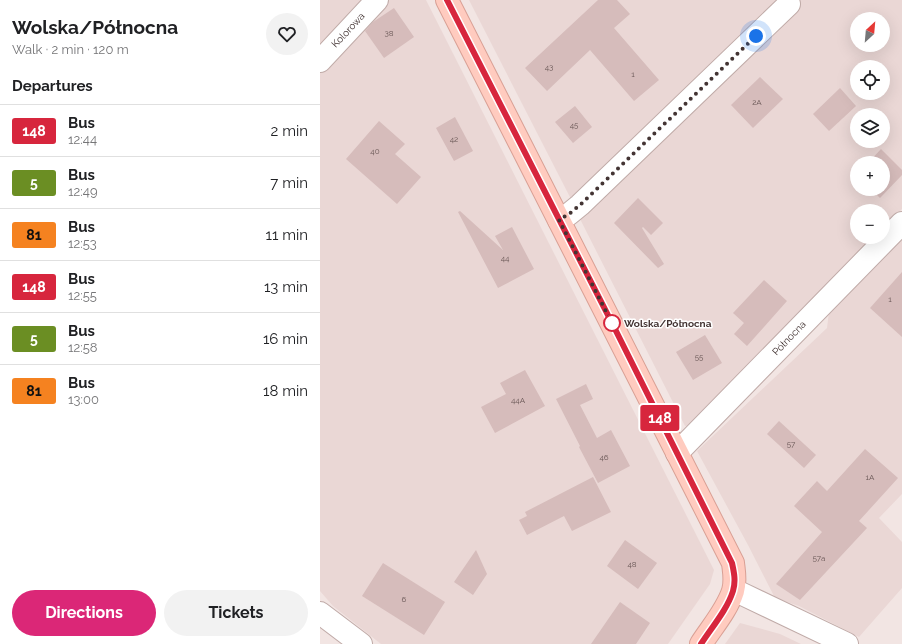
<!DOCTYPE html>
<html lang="en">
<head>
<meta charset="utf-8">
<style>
  :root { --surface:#fff; --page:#f2f2f2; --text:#202124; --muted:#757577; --line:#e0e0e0; --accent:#db2777 }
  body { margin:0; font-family:Raleway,sans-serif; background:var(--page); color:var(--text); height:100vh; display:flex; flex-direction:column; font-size:15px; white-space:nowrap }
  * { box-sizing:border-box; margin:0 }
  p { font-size:13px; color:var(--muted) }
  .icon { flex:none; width:22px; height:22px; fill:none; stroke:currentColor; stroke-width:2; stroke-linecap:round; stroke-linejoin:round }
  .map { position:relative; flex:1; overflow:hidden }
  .details { display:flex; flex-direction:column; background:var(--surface); width:320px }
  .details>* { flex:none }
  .badge { padding:0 8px; border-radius:3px; font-size:14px; line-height:26px }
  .needle { width:26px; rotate:26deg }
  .fabs { position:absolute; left:530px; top:12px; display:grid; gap:8px }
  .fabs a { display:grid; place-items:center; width:40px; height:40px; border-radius:50%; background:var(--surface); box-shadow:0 4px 16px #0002; font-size:20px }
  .you { position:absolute; width:20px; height:20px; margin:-10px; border:3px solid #fff; border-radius:50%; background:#1a73e8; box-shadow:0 0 0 6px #1a73e833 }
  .map>.badge { position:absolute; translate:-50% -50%; box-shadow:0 0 0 2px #fff }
  h2 { padding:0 12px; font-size:15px; line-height:36px }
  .round { display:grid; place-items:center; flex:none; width:42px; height:42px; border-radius:21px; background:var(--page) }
  .head { display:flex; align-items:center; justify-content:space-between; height:68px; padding:0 12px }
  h1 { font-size:19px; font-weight:700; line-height:30px }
  .action { display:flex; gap:8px; margin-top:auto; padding:8px 12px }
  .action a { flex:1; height:46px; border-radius:24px; background:var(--accent); color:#fff; font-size:16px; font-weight:700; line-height:46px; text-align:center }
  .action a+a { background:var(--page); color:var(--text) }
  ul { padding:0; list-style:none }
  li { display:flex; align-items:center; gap:12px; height:52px; padding:0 12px; border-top:1px solid var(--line) }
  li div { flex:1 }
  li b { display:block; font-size:15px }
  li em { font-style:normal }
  li .badge { min-width:44px; font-weight:700; text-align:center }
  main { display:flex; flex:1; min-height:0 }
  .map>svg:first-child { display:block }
</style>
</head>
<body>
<main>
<section class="details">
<div class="head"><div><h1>Wolska/Północna</h1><p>Walk · 2 min · 120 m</p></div><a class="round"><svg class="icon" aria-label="heart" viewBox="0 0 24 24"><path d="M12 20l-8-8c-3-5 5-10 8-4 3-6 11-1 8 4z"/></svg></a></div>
<h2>Departures</h2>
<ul>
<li><span class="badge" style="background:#d7263d;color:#fff">148</span><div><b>Bus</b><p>12:44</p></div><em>2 min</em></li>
<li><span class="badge" style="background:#6b8e23;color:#fff">5</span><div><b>Bus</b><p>12:49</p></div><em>7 min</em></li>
<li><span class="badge" style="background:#f58220;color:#111">81</span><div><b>Bus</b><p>12:53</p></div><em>11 min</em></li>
<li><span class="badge" style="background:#d7263d;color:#fff">148</span><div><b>Bus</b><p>12:55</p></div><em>13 min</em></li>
<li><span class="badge" style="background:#6b8e23;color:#fff">5</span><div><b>Bus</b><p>12:58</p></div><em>16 min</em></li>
<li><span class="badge" style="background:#f58220;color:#111">81</span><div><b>Bus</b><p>13:00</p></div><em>18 min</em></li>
</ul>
<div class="action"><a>Directions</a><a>Tickets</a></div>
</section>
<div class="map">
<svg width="582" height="644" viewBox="0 0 582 644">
  <rect width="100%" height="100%" fill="#f2e5e3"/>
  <g fill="#ead7d5" fill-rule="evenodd">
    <path d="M0,0H106L394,570L390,584L348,644H61L13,606L0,591Z"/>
    <path d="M149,0H464L253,203Z"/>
    <path d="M473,0H582V209L563,229V211H537V237H555L373,425L365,426L259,217ZM537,19H563V45H537ZM537,67H563V93H537ZM537,115H563V141H537ZM537,163H563V189H537Z"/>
    <path d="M582,237V494L559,518L582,542V588L539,637L479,606L455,598L428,545L377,451L507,328L509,312Z"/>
    <path d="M420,623L460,634L481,644H405Z"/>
  </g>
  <g fill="#d6bcbb">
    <path d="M278,0H297L310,14L294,28L339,80L314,101L270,50L227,91L205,68Z"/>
    <path d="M74,8L94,37L64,58L45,31L53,22Z"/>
    <path d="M440,77L463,99L433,128L411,105Z"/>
    <path d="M520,88L536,106L509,131L493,114Z"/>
    <path d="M255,106L272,127L253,143L235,122Z"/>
    <path d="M135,117L153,151L134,161L116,128Z"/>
    <path d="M59,121L85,144L75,154L101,177L77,204L26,159Z"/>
    <path d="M561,149L582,170V175L560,198L551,189H563V163H548Z"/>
    <path d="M318,198L343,223L331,235L323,227L322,228L344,264L338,268L294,223Z"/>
    <path d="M140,211L183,250L175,236L192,227L214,269L178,288L138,212Z"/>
    <path d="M582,272V337L550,308Z"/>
    <path d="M444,280L467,301L427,346L414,334L424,323L413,313Z"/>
    <path d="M385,335L402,363L373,380L356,352Z"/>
    <path d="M205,370L225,406L175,433L161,407L186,394L180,383Z"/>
    <path d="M266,384L273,399L260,405L277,438L291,430L310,466L278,483L259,447L260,446L236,399Z"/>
    <path d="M459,421L496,455L484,468L447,434Z"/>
    <path d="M545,449L578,478L539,521L547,528L480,600L456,584L502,532L474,506L497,481L507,491Z"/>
    <path d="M273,477L291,512L252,531L244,516L207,535L199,520L207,516L205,512Z"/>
    <path d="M305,540L337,563L318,589L287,566Z"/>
    <path d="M156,550L167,574L153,595L134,582Z"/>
    <path d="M63,563L125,602L104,635L42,596Z"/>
    <path d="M300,602L330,623L316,644H271Z"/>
  </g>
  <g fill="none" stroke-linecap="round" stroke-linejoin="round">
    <defs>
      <g id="street">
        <path d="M0,61L57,0"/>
        <path d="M239,220L249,214L260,205L469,4"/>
        <path d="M357,453L582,223"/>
        <path d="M414,590L527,644"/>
        <path d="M0,613L41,644"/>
      </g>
      <path id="secondary" d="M127,0L413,563C414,572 416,581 413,591C407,610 392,627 381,644"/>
    </defs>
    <use href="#street" stroke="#c0aba8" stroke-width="24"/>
    <use href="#secondary" stroke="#d9a095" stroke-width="24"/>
    <use href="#street" stroke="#fff" stroke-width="22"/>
    <use href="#secondary" stroke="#ffcbbf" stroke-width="22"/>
  </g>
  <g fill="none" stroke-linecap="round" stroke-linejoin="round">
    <defs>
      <path id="line" d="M127,0L292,323L412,563C414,572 416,581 413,591C407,610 392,627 381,644"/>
    </defs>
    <use href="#line" stroke="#fff" stroke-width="9"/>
    <use href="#line" stroke="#d7263d" stroke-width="6"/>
    <path stroke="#433433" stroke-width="4" stroke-dasharray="0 7.2" d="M292,323L239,220L249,214L260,205L436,36"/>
  </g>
  <circle fill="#fff" stroke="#d7263d" stroke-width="2" cx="292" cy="323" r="8"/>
  <g text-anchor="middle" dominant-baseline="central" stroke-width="3" stroke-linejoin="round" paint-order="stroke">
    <g font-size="8" fill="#685655">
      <text x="69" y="33">38</text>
      <text x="229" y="67">43</text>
      <text x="313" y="74">1</text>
      <text x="437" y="102">2A</text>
      <text x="254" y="125">45</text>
      <text x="134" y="139">42</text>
      <text x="55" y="151">40</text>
      <text x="185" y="258">44</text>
      <text x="570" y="299">1</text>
      <text x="379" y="357">55</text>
      <text x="198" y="400">44A</text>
      <text x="471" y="444">57</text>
      <text x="284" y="457">46</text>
      <text x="550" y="477">1A</text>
      <text x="499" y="558">57a</text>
      <text x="312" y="564">48</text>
      <text x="84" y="599">6</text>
    </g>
    <g font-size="10" fill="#433433" stroke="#fff">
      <text transform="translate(28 30) rotate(-47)">Kolorowa</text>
      <text transform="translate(469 338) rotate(-46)">Północna</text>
    </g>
    <g font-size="10" font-weight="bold" fill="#433433" stroke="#fff" text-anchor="start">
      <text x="304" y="323">Wolska/Północna</text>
    </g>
  </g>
</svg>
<div class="fabs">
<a><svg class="needle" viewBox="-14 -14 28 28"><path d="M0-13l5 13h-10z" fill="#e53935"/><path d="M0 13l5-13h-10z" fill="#757577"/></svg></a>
<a><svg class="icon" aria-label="locate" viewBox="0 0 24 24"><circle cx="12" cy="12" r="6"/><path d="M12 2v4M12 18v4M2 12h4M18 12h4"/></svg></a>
<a><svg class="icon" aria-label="layers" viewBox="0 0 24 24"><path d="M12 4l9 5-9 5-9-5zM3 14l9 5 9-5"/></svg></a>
<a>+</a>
<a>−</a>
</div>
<div class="you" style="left:436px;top:36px"></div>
<b class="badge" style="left:340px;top:418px;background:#d7263d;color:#fff">148</b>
</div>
</main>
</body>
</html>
